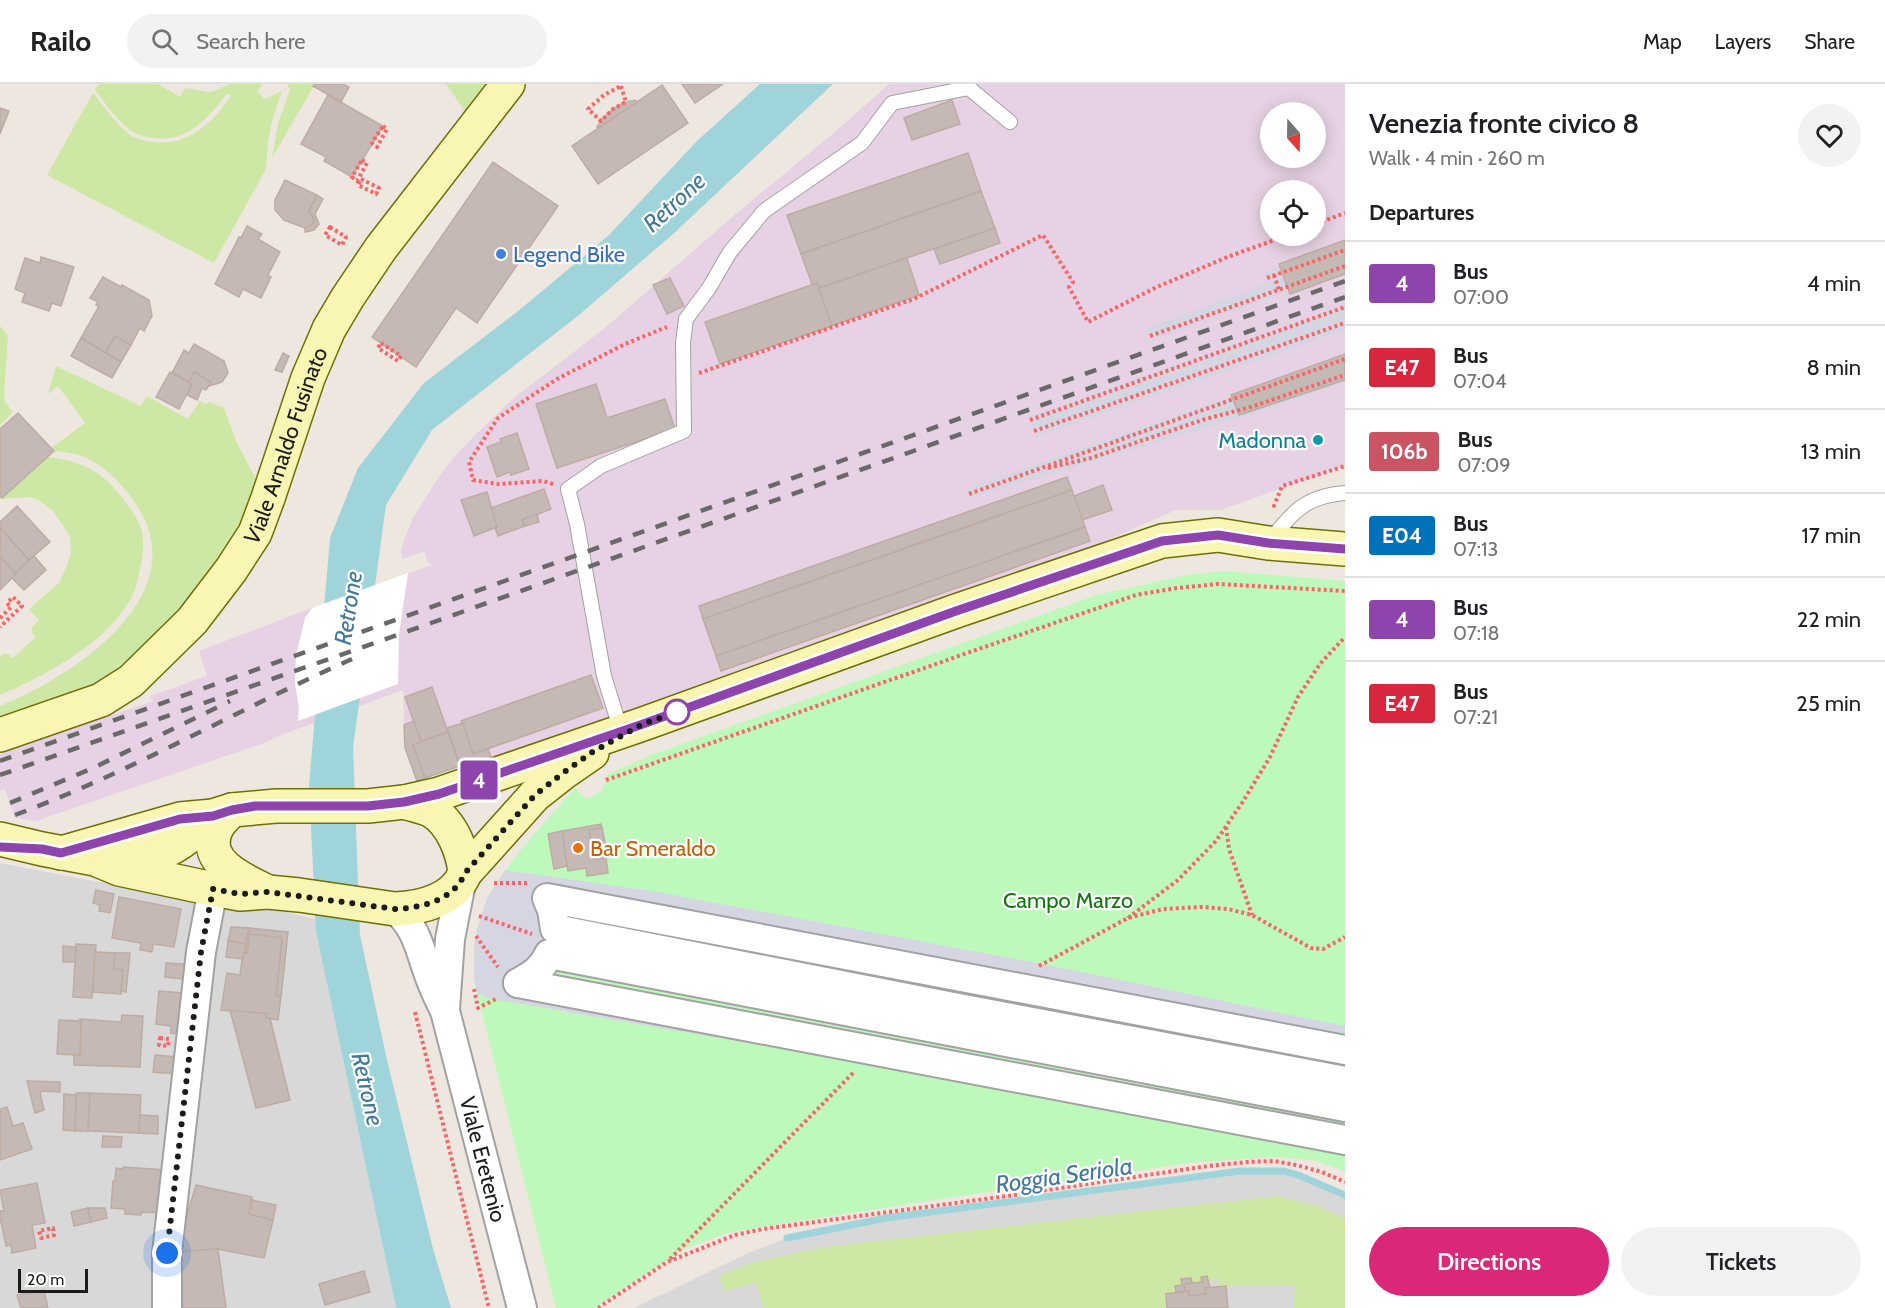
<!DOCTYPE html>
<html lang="en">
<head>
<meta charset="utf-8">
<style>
  :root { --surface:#fff; --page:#f2f2f2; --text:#202124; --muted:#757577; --line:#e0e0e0; --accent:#db2777 }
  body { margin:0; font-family:Cabin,sans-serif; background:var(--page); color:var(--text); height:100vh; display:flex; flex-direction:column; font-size:22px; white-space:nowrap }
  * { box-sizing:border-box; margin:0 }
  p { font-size:20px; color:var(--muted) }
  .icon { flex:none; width:33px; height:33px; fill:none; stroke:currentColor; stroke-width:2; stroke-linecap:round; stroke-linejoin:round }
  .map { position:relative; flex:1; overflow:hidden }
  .side { display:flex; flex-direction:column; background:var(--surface); width:540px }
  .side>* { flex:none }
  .badge { padding:0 12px; border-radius:4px; font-size:21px; line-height:39px }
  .needle { width:39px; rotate:160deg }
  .buttons { position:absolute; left:1260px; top:18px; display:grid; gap:12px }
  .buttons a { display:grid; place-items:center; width:66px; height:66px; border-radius:50%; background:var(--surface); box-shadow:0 3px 15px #0003; font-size:30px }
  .scale { position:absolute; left:18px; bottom:15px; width:70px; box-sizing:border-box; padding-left:6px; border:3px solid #1b1b1b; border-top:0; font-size:16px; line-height:21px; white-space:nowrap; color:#1b1b1b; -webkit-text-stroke:4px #fff; paint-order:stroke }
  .you { position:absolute; width:30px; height:30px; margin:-15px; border:4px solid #fff; border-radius:50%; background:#1a73e8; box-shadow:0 0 0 9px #1a73e833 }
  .map>.badge { position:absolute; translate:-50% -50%; box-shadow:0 0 0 3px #fff }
  h2 { padding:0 24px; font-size:22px; line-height:54px }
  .round { display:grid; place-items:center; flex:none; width:63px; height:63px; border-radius:32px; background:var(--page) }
  .headline { display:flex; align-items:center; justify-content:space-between; height:102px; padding:0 24px }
  h1 { font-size:28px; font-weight:600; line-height:45px }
  .primary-button { display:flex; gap:12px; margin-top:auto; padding:12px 24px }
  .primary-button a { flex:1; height:69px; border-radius:36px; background:var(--accent); color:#fff; font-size:24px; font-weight:600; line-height:69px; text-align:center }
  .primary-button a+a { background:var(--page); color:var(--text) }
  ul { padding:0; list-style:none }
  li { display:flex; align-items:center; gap:18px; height:84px; padding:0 24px; border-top:2px solid var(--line) }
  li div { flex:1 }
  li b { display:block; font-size:22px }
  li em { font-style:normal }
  li .badge { min-width:66px; font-weight:700; text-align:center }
  header { display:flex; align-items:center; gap:36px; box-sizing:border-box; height:84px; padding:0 30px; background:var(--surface); border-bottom:2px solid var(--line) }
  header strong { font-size:28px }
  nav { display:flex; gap:33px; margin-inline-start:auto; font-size:21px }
  .search { width:420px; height:54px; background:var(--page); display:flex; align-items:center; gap:15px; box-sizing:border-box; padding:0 21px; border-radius:33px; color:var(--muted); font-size:22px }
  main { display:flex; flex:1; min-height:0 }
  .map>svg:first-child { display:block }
</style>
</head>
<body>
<header>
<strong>Railo</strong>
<div class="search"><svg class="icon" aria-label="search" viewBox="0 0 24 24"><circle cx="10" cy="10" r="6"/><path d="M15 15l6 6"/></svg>Search here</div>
<nav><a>Map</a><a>Layers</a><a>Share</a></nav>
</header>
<main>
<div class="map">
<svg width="1345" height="1224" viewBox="0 0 1345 1224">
  <rect width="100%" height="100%" fill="#ede7e0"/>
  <g fill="#d9d8d8">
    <path d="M0,779L194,816L247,820L316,835V848L396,1224H0Z"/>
    <path d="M1273,1086L1298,1091L1345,1111V1224H634L748,1169L787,1154L836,1143L886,1134L1199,1092L1240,1087Z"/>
  </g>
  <path fill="#e6d2e4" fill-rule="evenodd" d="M889,0H1345V382L1220,426H1176L1101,459L633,625L473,684L470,678L417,697L405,664L403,606L289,648L261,660L36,737L15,734L5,706L0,707V670L153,617L150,612L207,592L199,567L312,524L432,481L428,478L424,467L403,475L401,468L404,456L413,434L440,391L454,373L475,351L515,313L605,244L738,128L836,47ZM1270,28H1316V74H1270ZM1270,106H1316V152H1270Z"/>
  <g fill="#cde8a5">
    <path d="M99,0H158L180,13L185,4L209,8L215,7L229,0H262L257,8L265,15L282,7L272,37L268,59L266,85L214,179L47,91L93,9C104,22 119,45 134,53C138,55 143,56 147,57C185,65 211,41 231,12L227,9C209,33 188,59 155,54C148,53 139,52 133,48C119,39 105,19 95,6Z"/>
    <path d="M287,0H315L272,74L278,39L290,6Z"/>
    <path d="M446,0H486L467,30Z"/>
    <path d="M0,242L8,252L4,310L5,318L13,328L0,341Z"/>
    <path d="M56,282L141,322L147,312L188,335L200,317L205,320L210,318L224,324L236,357L261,405L247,447L158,552L113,588L96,599L0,635V622C75,592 201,508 133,416C120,398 103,379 81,372C73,369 63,368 54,367L51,364L85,339L58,302L48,310Z"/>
    <path d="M47,373C83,377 102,387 124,416C130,425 140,437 142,448C144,460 143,473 140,484C139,490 138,496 136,502C119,553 47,591 0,611V573L3,570H8L13,574L36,553L32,549V543L39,536L29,525L59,499L66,484L71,469L70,452L53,427L37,415L28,413L0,415V412L2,414Z"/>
    <path d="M1278,1112L1318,1122L1345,1135V1224H1294L1295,1201L1220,1202L1219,1196L1208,1197L1207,1192L1201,1193L1202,1198L1192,1199L1191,1194L1181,1195L1182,1201L1175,1202L1176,1208L1166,1210L1167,1224H763L757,1199L724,1207L720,1191L754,1178L825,1163Z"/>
  </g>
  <path fill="#bdf9bb" d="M1223,487L1345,497V1087L1314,1076L1275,1073L1197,1078L934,1116L730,1148L686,1164L594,1224H556L477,909C462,814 519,770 575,704L586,715L602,707L608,690L654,670L1097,511L1187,491Z"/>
  <g fill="#d5d6e2">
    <path d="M1345,160V187L1152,256L1147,244L1268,199L1265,188Z"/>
    <path d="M1345,222V246L1036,353L1034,347L1029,333Z"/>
    <path d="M1345,272V298L1259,328L971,414L967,405Z"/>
    <path d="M505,786L652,807L1037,879L1345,942V966L547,814L549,870L536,890L1345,1056V1071L853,977L487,914L477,909L474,894V862L477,845L487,814Z"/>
  </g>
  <path fill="#a0d4db" d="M760,0H833L672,151L579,231L432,346L386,421L353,664L360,851L387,976L433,1165L451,1224H396L316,848L309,702L330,454L358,384L424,299L517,228L608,152L697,57Z"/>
  <path fill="#fff" d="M408,489L399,550L398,600L298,637L299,624L295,600L296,571L305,534L312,524Z"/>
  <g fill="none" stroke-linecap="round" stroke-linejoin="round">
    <path stroke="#a0d4db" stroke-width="7" d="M787,1154L886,1134L1240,1087H1284L1298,1091L1345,1111"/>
  </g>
  <g fill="#c4b9b4" stroke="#beaca3" stroke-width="1.5">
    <path d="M315,0H343L349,3L341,18L313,2Z"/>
    <path d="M682,0H723L695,19Z"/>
    <path d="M662,1L688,39L598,100L572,62Z"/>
    <path d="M328,11L383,42L352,93L324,77L326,73L301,60Z"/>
    <path d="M635,16L637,18L598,44L597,43L604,33L613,25L623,19Z"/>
    <path d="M952,16L960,40L912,56L904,34Z"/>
    <path d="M0,24L9,27L0,50Z"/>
    <path d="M968,69L981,107L801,170L787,131Z"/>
    <path d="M493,78L558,122L477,239L456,224L416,283L372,253Z"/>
    <path d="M285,96L317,111L309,127L314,135L313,140L311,142L305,144L284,136L275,126V116Z"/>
    <path d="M981,107L995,144L819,204L817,199L812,200L801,170Z"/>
    <path d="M317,111L323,115L315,130L319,140L314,146L305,148V144L313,140L314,135L309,127Z"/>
    <path d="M247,142L262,150L258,155L280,168L268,191L271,193L261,214L243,205L239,213L215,200L239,153L241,154Z"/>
    <path d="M995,144L1000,159L940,180L934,165Z"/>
    <path d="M1345,156V190L1290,210L1279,180Z"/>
    <path d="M41,173L74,183L61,222L52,219L49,227L22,218L25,209L15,205L25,174L40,179Z"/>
    <path d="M907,174L919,211L831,242L819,204Z"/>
    <path d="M103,193L121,203L122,201L149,216L152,232L144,247L140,244L131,261L115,252L106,269L81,254L99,222L96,221L98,218L90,214Z"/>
    <path d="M670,194L684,222L667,230L653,201Z"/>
    <path d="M817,199L832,242L720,280L705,238Z"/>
    <path d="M115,252L131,261L121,278L106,269Z"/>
    <path d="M81,254L121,278L112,294L71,272Z"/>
    <path d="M194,260L224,277L228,289L222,298L209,302L211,298L194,288L189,298L172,289L184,266L189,269Z"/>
    <path d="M283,269L289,272L282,288L275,286Z"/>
    <path d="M1345,270V296L1239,331L1231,311Z"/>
    <path d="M170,288L192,300L179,325L156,313Z"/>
    <path d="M194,288L211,298L206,306L202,304L197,316L187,311L192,300L189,298Z"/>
    <path d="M596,300L607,334L665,315L675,345L557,384L536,320Z"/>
    <path d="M18,329L54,367L2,414L0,412V345Z"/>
    <path d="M517,349L529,385L511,391L510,388L497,393L487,363L501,358L500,355Z"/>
    <path d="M1067,393L1072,406L703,535L699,522Z"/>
    <path d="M1103,401L1112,426L1082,436L1074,412Z"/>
    <path d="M544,405L551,425L522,436L525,442L498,452L495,444L497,443L491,424Z"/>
    <path d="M1072,406L1085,443L716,572L703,535Z"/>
    <path d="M487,408L497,443L474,452L461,416Z"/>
    <path d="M17,422L50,458L29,476L0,444V438Z"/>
    <path d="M537,430L539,438L525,442L522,436Z"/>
    <path d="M1085,443L1090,457L721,587L716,572Z"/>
    <path d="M0,444L29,476L15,489L0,473Z"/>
    <path d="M34,472L46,486L24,506L12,494L16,490L15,489Z"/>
    <path d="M0,473L16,490L0,506Z"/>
    <path d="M591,591L603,624L473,670L461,637Z"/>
    <path d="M432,603L448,648L421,658L405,613Z"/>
    <path d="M414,637L421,658L413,661L425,694L417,697L405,664L404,641Z"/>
    <path d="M463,639L473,670L488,665L492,676L474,682L473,677L460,682L447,644Z"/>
    <path d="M448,648L460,682L425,694L413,661Z"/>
    <path d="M601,740L602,744L589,746L595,776L606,774L608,789L587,792L586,784L568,787L562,747Z"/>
    <path d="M602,744L608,774L595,776L589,746Z"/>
    <path d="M562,747L567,782L554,785L548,750Z"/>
    <path d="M96,806L114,810L110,829L99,827L100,821L93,819Z"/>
    <path d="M119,813L181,825L174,863L153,860L152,868L140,866L141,859L112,854Z"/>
    <path d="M231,843L249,844L246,860L228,857Z"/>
    <path d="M249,844L288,848L281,913L276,912L282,854L250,850L247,869H245Z"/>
    <path d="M250,850L282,854L276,912L281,913L278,936L266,934L267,930L221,926L227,889L240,891L243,868L247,869Z"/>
    <path d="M228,857L246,860L243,875L226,873Z"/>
    <path d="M76,860L96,861L92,914L73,913Z"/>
    <path d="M63,862L76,863L75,878H63Z"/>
    <path d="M95,868L115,869L114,885L123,886L121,910L93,908Z"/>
    <path d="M115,869H130L126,908L121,907L123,886L114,885Z"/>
    <path d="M166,879L184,880L183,895L165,893Z"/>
    <path d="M159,907L183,909L180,950L171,949V942L156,940Z"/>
    <path d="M230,926L267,930L266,934H270L290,1016L256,1024Z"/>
    <path d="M122,931L143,932L140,983L74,981V970L80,971L81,937L80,935L121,938Z"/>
    <path d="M59,936L81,937L80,971L57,970Z"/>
    <path d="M155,971L178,973L176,990L153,988Z"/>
    <path d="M27,997L60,998V1008L42,1007L40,1009L44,1026L35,1029Z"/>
    <path d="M76,1009H90L88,1047H75Z"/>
    <path d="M90,1009L141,1011L139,1049L88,1047Z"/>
    <path d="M64,1010L76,1011L75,1047L63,1046Z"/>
    <path d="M7,1023L13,1042L23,1039L32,1065L0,1076V1025Z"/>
    <path d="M140,1031L158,1032V1050L139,1049Z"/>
    <path d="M103,1052L122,1053L121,1063H102Z"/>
    <path d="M123,1083L167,1086L163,1129L141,1128V1131L125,1130V1125L111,1124L113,1097H115L116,1084L123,1085Z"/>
    <path d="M37,1099L45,1139L32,1141L36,1164L12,1169L11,1161L6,1162L0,1133V1127H4L0,1106Z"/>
    <path d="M196,1101L252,1113L249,1130L273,1136L264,1174L218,1165L176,1168Z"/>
    <path d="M252,1116L276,1121L273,1136L249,1130Z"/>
    <path d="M88,1124L91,1138L74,1142L71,1128Z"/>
    <path d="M88,1124H105L107,1134L91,1138Z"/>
    <path d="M218,1165L226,1224H178L176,1168Z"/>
    <path d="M364,1187L370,1208L325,1221L319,1200Z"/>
    <path d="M1207,1192L1210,1204H1205L1206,1210L1189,1212V1207H1185L1184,1200L1202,1198L1201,1193Z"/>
    <path d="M1191,1194L1192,1199L1184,1200L1185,1207L1176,1208L1175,1202L1182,1201L1181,1195Z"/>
    <path d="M1226,1202L1228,1224H1167L1166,1210L1189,1207V1212L1206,1210L1205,1204Z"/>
    <path d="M44,1206L48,1224H21L17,1211Z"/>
  </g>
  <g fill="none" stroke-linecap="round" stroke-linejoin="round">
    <defs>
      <g id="lane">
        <path d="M1270,457C1292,428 1306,412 1345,409"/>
        <path d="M621,647L604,592L577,440L568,405L601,382L684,347L683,259L686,235L709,204L730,168L764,127L862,59L892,19L969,4L1010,38"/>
      </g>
      <g id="street">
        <path id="s1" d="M395,825C419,846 420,869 431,896C435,907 440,917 445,927L522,1224"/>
        <path d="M518,899C533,891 542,885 549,870L1345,1023"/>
        <path d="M518,899L1345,1056"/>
        <path d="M445,925L450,855L461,799"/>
        <path d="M1345,966L547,814L552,826L555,845L953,923L1345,997"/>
        <path d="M167,1224V1169L201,868L213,805"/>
      </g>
      <g id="secondary">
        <path id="s2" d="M0,651L101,616L131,597L192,537L231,486L255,449L268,414L308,294L329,245L348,213L381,164L508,0"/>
        <path d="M404,718C413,721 424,723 432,727C452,739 463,768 465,789"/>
        <path d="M232,726C226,732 218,739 215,748C204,780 244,796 266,807"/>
        <path d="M0,755L42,765L95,775L119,785L213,805L240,810L268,808L299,811L395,825C422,824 454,816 465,789L535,711L563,689L592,669"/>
        <path d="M61,769L180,735L213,732L232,726L276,722H368L404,718L439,710L643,640L956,527L1162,457L1218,451L1268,459L1345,465"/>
        <path d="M113,774C126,774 140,775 152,772C177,765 194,748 213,732"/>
      </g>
    </defs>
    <use href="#lane" stroke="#a2a2a2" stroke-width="16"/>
    <use href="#street" stroke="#a2a2a2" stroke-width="32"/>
    <use href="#secondary" stroke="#6f6f05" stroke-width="36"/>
    <g stroke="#f96566" stroke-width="4" stroke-dasharray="3 3" stroke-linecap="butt">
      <path d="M621,2L626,18L613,25L601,37L588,25L604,11Z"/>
      <path d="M383,42L387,45L377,63L372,59Z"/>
      <path d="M362,76L367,79L357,97L352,93Z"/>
      <path d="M361,95L379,104L376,110L358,101Z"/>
      <path d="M1316,140L1345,129"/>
      <path d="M330,143L346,153L342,161L325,151Z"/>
      <path d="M1274,191L1279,206"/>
      <path d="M1267,194L1345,166"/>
      <path d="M1150,252L1345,182"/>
      <path d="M381,259L401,272L398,277L378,264Z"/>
      <path d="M699,289L914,215L1043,151L1073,198L1069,203L1088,238L1157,203L1230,172L1286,152"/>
      <path d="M1030,336L1345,223"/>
      <path d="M1034,347L1345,239"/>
      <path d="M1048,384L1091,374L1202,336L1251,323L1345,291"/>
      <path d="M553,400L543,397L498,400L473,396L469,378L498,334L557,295L625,260L667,243"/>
      <path d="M969,410L1345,275"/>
      <path d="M1275,422H1274L1282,402L1345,382"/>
      <path d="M0,534L11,523L7,519L13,513L22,522L0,543"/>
      <path d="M606,696L970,568L1136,511L1177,504L1218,500L1345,507"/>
      <path d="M1226,743L1229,765L1252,831"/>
      <path d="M494,799H528"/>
      <path d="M479,832L532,850"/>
      <path d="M1128,834L1178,796L1216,757L1242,719L1270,673L1298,613L1320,580L1345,553"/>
      <path d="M476,852L498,883"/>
      <path d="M1039,882L1128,834L1163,825L1201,823L1228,825L1252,831L1311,864L1323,865L1345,853"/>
      <path d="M474,905L478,924L498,914"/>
      <path d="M415,928L489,1224"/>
      <path d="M160,954L169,955L168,962L159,961Z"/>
      <path d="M53,1144L54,1151L41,1154L39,1147Z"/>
      <path d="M670,1175L854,988"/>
      <path d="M598,1224L667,1178L735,1151L763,1145L1007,1112L1208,1082L1247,1078L1274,1077L1296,1081L1322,1088L1345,1098"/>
    </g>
    <use href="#lane" stroke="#fff" stroke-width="14"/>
    <use href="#street" stroke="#fff" stroke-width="28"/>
    <use href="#secondary" stroke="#f9f5b2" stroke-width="33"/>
    <g stroke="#696969" stroke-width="4.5" stroke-dasharray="12 12" stroke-linecap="butt">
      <path d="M0,677L1345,197"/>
      <path d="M0,691L431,539L1345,213"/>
      <path d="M10,719L93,684L230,617"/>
      <path d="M15,731C131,688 239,625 352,575"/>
    </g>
  </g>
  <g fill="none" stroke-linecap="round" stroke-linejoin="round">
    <defs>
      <path id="line" d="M0,763L42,765L61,769L180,735L213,732L232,726L255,722H368L404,718L439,710L643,640L956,527L1162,457L1218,451L1268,459L1345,465"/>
    </defs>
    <use href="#line" stroke="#fff" stroke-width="14"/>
    <use href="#line" stroke="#8e44ad" stroke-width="9"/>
    <path stroke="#1b1b1b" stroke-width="6" stroke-dasharray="0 10.8" d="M167,1169L201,868L213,805L240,810L268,808L395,825C422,824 454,816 465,789L535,711L563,689L594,667L643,640L688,624L677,628"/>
  </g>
  <circle fill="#3f7fe0" stroke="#fff" stroke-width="2" cx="501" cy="170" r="6"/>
  <circle fill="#0f9aa8" stroke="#fff" stroke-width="2" cx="1318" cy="356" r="6"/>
  <circle fill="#fff" stroke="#8e44ad" stroke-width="3" cx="677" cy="628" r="12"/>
  <circle fill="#e8710a" stroke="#fff" stroke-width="2" cx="578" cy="764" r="6"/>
  <g text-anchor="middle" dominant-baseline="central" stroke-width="4.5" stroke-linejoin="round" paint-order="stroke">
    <g font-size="22" fill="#366cbe" stroke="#fff" text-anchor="start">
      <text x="513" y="170">Legend Bike</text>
    </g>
    <g font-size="22" fill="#0d838f" stroke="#fff" text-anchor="end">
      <text x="1306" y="356">Madonna</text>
    </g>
    <g font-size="22" fill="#1b1b1b" stroke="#fff">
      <text stroke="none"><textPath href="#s2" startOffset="429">Viale Arnaldo Fusinato</textPath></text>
      <text stroke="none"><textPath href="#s1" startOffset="268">Viale Eretenio</textPath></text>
    </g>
    <g font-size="22" fill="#c56008" stroke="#fff" text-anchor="start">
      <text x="590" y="764">Bar Smeraldo</text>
    </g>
    <g font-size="22" fill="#0e770b" stroke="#fff">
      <text x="1068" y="816">Campo Marzo</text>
    </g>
    <g font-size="24" font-style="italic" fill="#43789b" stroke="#fff">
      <text transform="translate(674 118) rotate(-43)">Retrone</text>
      <text transform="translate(348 524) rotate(-81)">Retrone</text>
      <text transform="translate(368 1005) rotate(77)">Retrone</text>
      <text transform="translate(1064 1091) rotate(-8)">Roggia Seriola</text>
    </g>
  </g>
</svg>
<div class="buttons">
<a><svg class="needle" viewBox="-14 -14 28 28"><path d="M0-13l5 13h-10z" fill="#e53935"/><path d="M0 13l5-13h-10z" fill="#757577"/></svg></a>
<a><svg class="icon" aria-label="locate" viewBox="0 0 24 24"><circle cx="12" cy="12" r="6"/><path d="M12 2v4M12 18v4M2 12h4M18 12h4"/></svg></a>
</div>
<div class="scale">20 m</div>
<div class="you" style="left:167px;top:1169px"></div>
<b class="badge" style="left:479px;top:696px;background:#8e44ad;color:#fff">4</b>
</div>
<section class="side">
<div class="headline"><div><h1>Venezia fronte civico 8</h1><p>Walk · 4 min · 260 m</p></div><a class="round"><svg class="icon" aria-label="heart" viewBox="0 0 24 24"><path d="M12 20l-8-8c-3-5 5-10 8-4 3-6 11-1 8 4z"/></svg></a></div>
<h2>Departures</h2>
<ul>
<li><span class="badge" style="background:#8e44ad;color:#fff">4</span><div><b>Bus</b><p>07:00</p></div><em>4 min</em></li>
<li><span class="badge" style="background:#d7263d;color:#fff">E47</span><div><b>Bus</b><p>07:04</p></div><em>8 min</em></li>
<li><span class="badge" style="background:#ca5462;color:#fff">106b</span><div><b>Bus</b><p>07:09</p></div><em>13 min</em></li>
<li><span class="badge" style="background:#0072bc;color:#fff">E04</span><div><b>Bus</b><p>07:13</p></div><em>17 min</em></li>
<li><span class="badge" style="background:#8e44ad;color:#fff">4</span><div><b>Bus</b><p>07:18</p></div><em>22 min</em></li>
<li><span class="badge" style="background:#d7263d;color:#fff">E47</span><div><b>Bus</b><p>07:21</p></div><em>25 min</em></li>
</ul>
<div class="primary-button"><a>Directions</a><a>Tickets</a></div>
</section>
</main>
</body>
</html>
